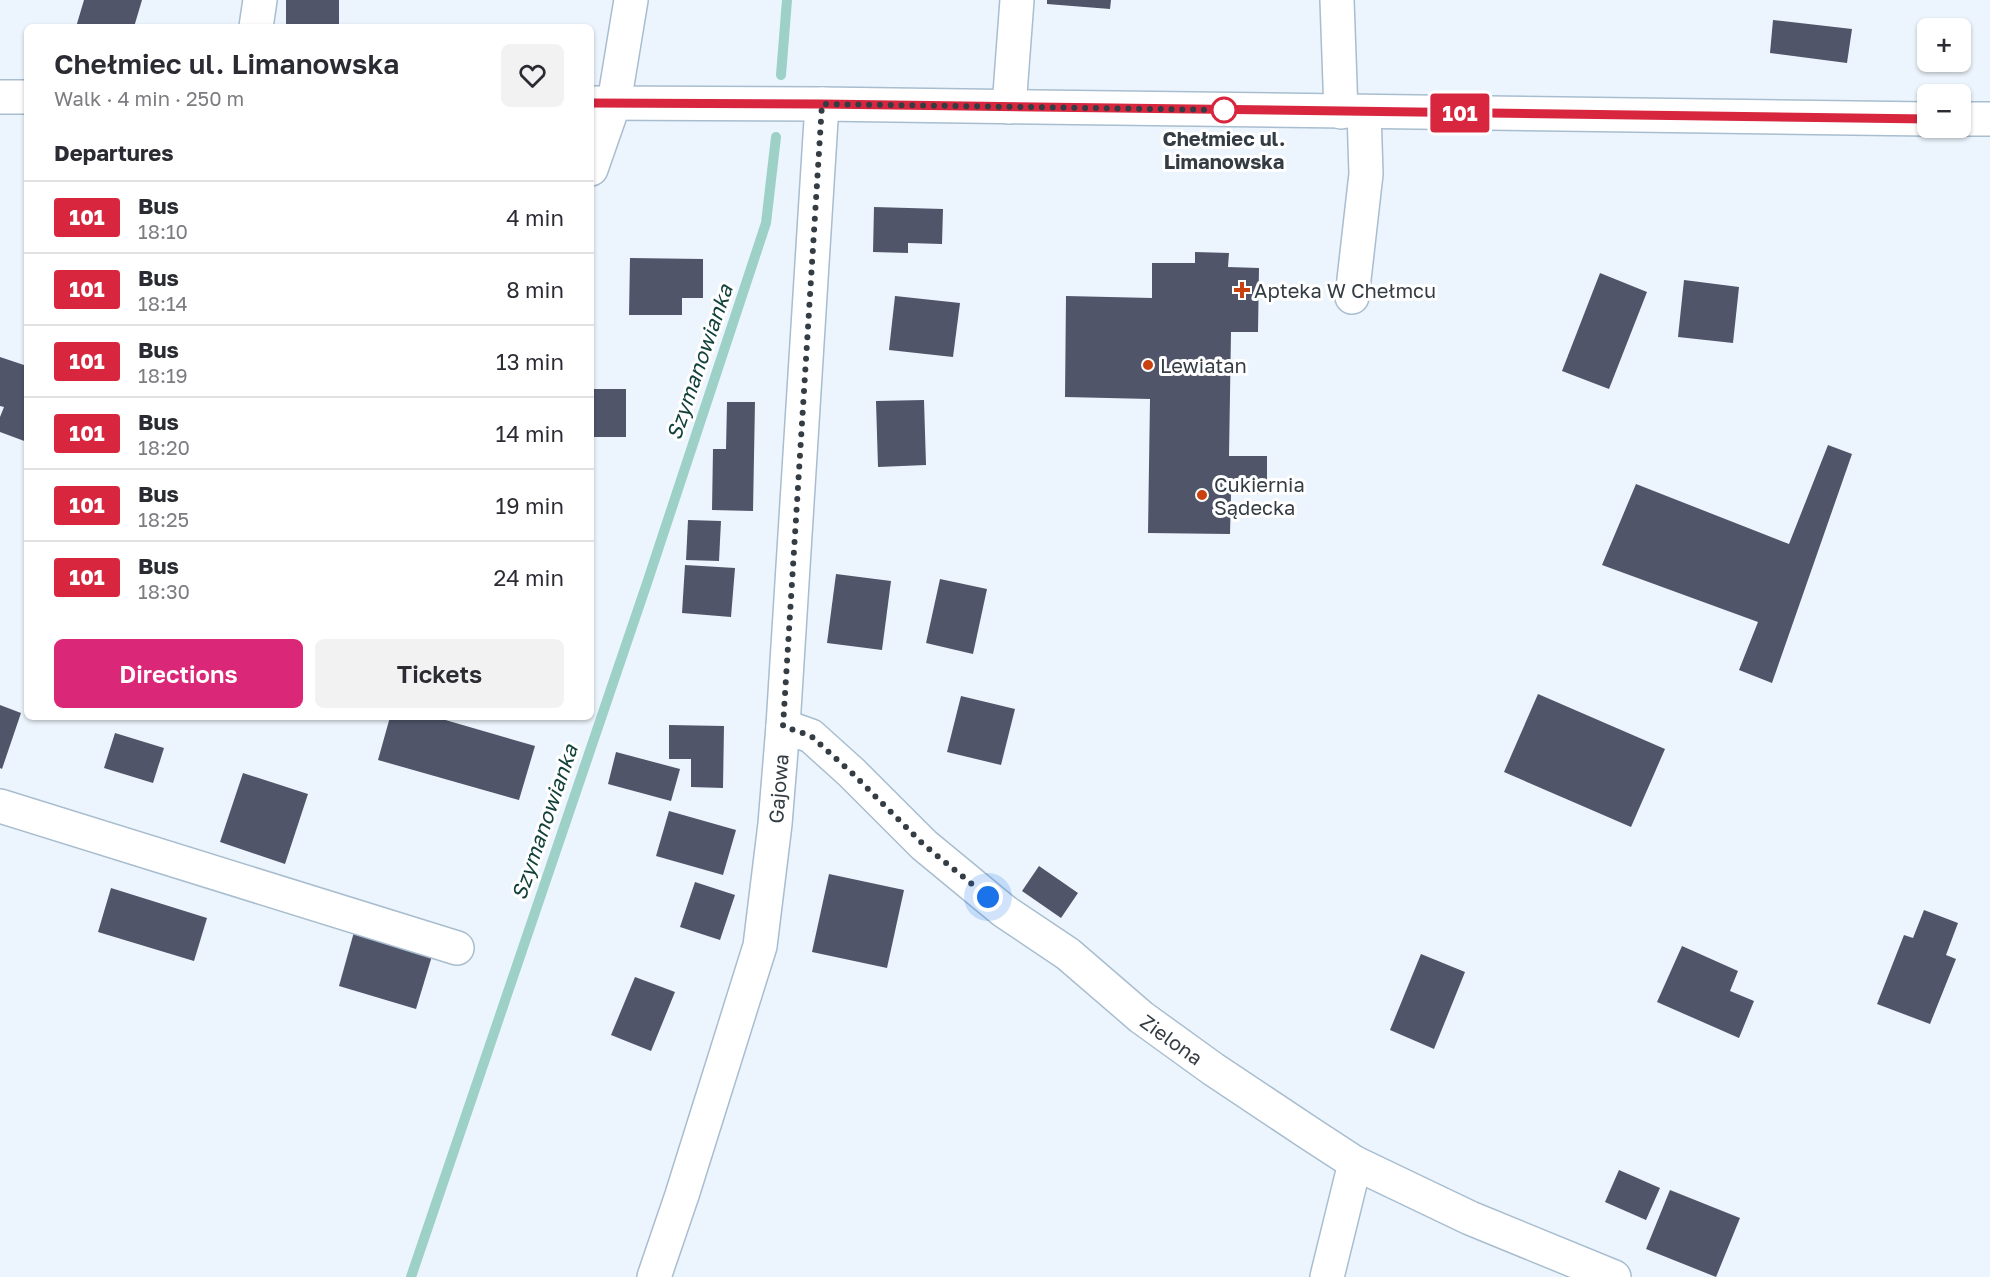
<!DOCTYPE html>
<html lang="en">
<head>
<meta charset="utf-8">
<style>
  :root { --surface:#fff; --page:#f2f2f3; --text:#2b2b33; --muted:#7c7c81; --line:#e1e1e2; --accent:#db2777 }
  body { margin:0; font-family:"Golos Text",sans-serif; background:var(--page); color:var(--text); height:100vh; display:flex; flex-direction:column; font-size:22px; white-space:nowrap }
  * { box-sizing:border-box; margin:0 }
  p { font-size:20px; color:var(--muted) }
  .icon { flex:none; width:33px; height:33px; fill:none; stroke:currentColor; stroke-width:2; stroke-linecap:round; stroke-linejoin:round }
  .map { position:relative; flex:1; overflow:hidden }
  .details { position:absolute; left:24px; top:24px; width:570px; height:696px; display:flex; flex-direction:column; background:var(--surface); border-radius:9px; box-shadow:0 2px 4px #0004 }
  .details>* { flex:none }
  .badge { padding:0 12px; border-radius:4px; font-size:21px; line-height:39px }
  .buttons { position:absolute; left:1917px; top:18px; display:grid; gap:12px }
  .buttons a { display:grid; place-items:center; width:54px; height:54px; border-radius:9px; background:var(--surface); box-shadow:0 2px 4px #0004; font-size:30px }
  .you { position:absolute; width:30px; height:30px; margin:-15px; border:4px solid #fff; border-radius:50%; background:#1a73e8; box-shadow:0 0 0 9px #1a73e833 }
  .map>.badge { position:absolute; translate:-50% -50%; box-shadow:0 0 0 3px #fff }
  h2 { padding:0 30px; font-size:22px; line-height:54px }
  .round { display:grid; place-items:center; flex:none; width:63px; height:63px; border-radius:9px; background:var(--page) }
  .summary { display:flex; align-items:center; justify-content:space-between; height:102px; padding:0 30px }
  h1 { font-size:28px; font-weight:600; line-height:45px }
  .primary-button { display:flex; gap:12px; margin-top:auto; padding:12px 30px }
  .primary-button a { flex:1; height:69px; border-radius:9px; background:var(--accent); color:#fff; font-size:24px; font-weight:600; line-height:69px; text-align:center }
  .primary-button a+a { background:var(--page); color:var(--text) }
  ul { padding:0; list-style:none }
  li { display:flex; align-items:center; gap:18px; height:72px; padding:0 30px; border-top:2px solid var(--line) }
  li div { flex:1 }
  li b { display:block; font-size:22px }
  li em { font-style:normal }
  li .badge { min-width:66px; font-weight:700; text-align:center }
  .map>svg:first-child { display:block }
</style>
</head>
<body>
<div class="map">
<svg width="1990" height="1277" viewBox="0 0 1990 1277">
  <rect width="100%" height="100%" fill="#ecf5fd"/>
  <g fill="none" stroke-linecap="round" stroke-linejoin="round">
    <g stroke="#9dd1c7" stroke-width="10">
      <path d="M781,75L787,0"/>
      <path d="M411,1277L647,583L766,223L776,137"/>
    </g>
  </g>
  <g fill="#50556a">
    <path d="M84,0H142L134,27H76Z"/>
    <rect x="286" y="0" width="53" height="27"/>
    <path d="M1047,0H1111L1110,9L1047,4Z"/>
    <path d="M1773,20L1852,29L1847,63L1770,53Z"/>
    <path d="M874,207L943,209L942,244L908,243V253L873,252Z"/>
    <path d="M1195,252L1229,253L1228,267L1259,268L1258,332H1231L1229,456H1267V494H1231L1230,534L1148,533L1150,399L1065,397L1066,296L1152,298V263H1195Z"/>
    <path d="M630,258L703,259V298H682V315H629Z"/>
    <path d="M1600,273L1647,292L1609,389L1562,371Z"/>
    <path d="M1684,280L1739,287L1733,343L1678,337Z"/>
    <path d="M895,296L960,303L953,357L889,350Z"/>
    <path d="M0,357L27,366V442L0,432V417L4,407L0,406Z"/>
    <rect x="591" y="389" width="35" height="48"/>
    <path d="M924,400L926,465L878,467L876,401Z"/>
    <path d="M727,402H755L753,511L712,510L713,449H726Z"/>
    <path d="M1828,445L1852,454L1772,683L1739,670L1758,622L1602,565L1636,484L1789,544Z"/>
    <path d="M688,520L721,521L719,561L686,560Z"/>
    <path d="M685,565L735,568L731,617L682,613Z"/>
    <path d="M836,574L891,581L882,650L827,643Z"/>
    <path d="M940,579L987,589L973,654L926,643Z"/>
    <path d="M1538,694L1665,749L1631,827L1504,772Z"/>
    <path d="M961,696L1015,709L1001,765L947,752Z"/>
    <path d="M0,705L21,713L2,769L0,768Z"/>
    <path d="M390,717H435L535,746L519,800L378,760Z"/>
    <path d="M669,725L724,726L723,788L691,787V759H669Z"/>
    <path d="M115,733L164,748L153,783L104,768Z"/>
    <path d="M616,752L680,769L671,801L608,784Z"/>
    <path d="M243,773L308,794L285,864L220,842Z"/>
    <path d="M669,811L736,830L723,875L656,856Z"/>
    <path d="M1039,866L1078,893L1061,918L1022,891Z"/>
    <path d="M829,874L904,890L887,968L812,952Z"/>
    <path d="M695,882L735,895L720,940L680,927Z"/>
    <path d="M111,888L207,918L194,961L98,932Z"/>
    <path d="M1924,910L1958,923L1946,955L1956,959L1930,1024L1877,1004L1904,935L1913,938Z"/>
    <path d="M354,932L432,956L416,1009L339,986Z"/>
    <path d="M1682,946L1738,971L1730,991L1754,1001L1739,1038L1657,1002Z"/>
    <path d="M1421,954L1465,972L1434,1049L1390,1030Z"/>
    <path d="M635,977L675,992L651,1051L611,1035Z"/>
    <path d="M1619,1170L1660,1188L1646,1220L1605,1202Z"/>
    <path d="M1670,1190L1740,1218L1716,1277L1646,1249Z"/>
  </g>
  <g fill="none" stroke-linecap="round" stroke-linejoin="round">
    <defs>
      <g id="minor">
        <path d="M1337,0L1341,112"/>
        <path d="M256,27L260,0"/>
        <path d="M1009,107L1017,0"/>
        <path d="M591,169L614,103L631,0"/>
        <path d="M1352,297L1366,174L1364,112"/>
        <path id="s1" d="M783,726L811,736L852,773L924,845L1004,911L1068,954L1141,1017L1213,1069L1309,1133L1355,1163L1470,1218L1614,1277"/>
        <path d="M0,806L457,948"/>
        <path id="s2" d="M654,1277L682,1195L760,946L775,824L783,726L822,104"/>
        <path d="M1327,1277L1355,1163"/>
      </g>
      <g id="major">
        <path d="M0,97H27"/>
        <path d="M591,103L822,104L1928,119"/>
        <path d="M1960,119H1990"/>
      </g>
    </defs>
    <use href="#minor" stroke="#a8bdcf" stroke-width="36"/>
    <use href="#major" stroke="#a8bdcf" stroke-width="36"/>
    <use href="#minor" stroke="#fff" stroke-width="33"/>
    <use href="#major" stroke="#fff" stroke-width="33"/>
  </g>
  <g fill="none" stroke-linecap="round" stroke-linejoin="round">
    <defs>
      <path id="line" d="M591,103L822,104L1928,119"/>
    </defs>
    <use href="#line" stroke="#fff" stroke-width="14"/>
    <use href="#line" stroke="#d7263d" stroke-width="9"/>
    <path stroke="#343c44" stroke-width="6" stroke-dasharray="0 10.8" d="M988,897L924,845L852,773L811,736L783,726L822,104L1224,110"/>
  </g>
  <circle fill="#fff" stroke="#d7263d" stroke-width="3" cx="1224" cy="110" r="12"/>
  <g fill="#c9410e" stroke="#fff" stroke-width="2">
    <path d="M1239 281h6v6h6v6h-6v6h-6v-6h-6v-6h6z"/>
    <circle cx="1148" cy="365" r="6"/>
    <circle cx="1202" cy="495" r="6"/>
  </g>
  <g text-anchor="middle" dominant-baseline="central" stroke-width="6" stroke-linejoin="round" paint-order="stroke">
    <g font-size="20" font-weight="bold" fill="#343c44" stroke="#fff">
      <text x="1224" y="138">Chełmiec ul.<tspan x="1224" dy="23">Limanowska</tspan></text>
    </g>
    <g font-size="20" fill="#343c44" stroke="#fff" text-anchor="start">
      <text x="1254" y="290">Apteka W Chełmcu</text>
      <text x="1160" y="365">Lewiatan</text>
      <text x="1214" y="484">Cukiernia<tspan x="1214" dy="23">Sądecka</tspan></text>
    </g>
    <g font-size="20" fill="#343c44" stroke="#fff">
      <text stroke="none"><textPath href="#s2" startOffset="506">Gajowa</textPath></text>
      <text stroke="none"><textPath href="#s1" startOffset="502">Zielona</textPath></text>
    </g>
    <g font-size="21" font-style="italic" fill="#12413a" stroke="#fff">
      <text transform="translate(699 362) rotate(-71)">Szymanowianka</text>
      <text transform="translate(544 822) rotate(-71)">Szymanowianka</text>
    </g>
  </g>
</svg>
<div class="buttons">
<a>+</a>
<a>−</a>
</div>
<div class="you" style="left:988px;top:897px"></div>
<b class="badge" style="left:1460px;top:113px;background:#d7263d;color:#fff">101</b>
<section class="details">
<div class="summary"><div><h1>Chełmiec ul. Limanowska</h1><p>Walk · 4 min · 250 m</p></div><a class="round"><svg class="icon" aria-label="heart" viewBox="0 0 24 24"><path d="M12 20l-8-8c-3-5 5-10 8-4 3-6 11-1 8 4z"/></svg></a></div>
<h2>Departures</h2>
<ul>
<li><span class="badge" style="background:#d7263d;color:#fff">101</span><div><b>Bus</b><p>18:10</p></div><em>4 min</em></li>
<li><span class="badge" style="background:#d7263d;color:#fff">101</span><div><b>Bus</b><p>18:14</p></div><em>8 min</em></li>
<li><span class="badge" style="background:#d7263d;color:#fff">101</span><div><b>Bus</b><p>18:19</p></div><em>13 min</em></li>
<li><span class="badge" style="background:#d7263d;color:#fff">101</span><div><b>Bus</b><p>18:20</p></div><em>14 min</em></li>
<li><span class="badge" style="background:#d7263d;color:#fff">101</span><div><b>Bus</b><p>18:25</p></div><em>19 min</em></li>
<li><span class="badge" style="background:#d7263d;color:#fff">101</span><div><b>Bus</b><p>18:30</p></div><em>24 min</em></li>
</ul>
<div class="primary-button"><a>Directions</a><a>Tickets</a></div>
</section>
</div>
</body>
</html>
